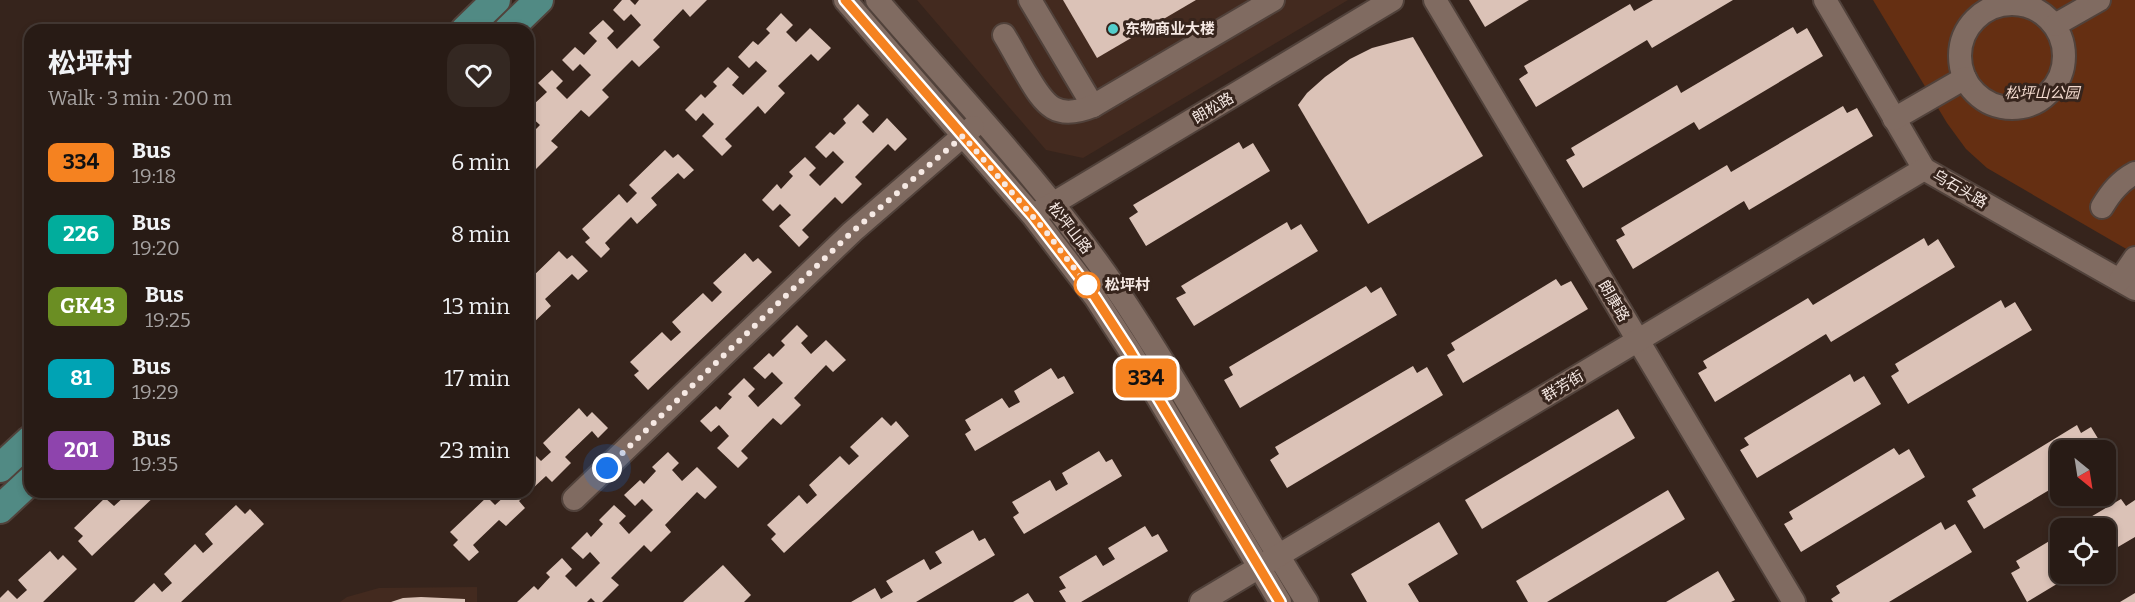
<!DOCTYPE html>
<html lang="en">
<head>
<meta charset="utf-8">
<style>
  :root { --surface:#281b15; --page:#342822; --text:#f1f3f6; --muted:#a5a1a0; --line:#443934 }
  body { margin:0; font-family:Bitter,"Noto Sans SC",serif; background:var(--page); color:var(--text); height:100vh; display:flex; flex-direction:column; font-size:22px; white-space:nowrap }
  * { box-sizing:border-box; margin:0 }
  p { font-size:20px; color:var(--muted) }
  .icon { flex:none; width:33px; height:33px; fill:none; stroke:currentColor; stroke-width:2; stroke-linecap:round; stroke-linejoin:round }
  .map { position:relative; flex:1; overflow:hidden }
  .drawer { position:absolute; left:24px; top:24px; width:510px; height:474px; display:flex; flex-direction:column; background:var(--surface); border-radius:18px; box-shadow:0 3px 9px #0003,0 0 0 2px var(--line) }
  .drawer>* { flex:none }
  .badge { padding:0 12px; border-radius:9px; font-size:21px; line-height:39px }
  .needle { width:39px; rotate:150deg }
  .buttons { position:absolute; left:2050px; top:440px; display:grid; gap:12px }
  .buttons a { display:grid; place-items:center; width:66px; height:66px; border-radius:12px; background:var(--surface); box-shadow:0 3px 9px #0003,0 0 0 2px var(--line); font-size:30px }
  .you { position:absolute; width:30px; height:30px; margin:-15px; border:4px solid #fff; border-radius:50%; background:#1a73e8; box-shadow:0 0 0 9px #1a73e833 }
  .map>.badge { position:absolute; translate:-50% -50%; box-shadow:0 0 0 3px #fff }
  .round { display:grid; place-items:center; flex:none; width:63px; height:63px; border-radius:18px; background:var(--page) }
  .summary { display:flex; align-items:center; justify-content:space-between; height:102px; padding:0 24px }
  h1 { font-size:28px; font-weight:700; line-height:45px }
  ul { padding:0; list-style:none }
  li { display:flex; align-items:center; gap:18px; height:72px; padding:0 24px }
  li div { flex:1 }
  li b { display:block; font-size:22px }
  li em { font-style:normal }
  li .badge { min-width:66px; font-weight:700; text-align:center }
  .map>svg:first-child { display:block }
</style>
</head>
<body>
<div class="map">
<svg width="2135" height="602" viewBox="0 0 2135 602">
  <rect width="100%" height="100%" fill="#36241c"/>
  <g fill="#432a1f">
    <path d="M917,0H1348L1083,158L1046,150Z"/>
    <path d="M477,587V602H340L347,597L379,588Z"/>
  </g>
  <path fill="#652f12" d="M1873,0H2135V254L1987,168L1966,149L1947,123Z"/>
  <g fill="#dbc2b7">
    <path d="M622,0H630L635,5L639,0H707L690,17L683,9L653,40L660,47L639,67L632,60L602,90L609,97L589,117L581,110L551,141L558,147L535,170L528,162V137L540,125L529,115L528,116V100L533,105L547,92L538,83L552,70L563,81L556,88L567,99L591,75L580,64L573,71L562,60L575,47L584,55L597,41L589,33L603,20L614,31L607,38L617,49L641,25L631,14L624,21L613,10Z"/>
    <path d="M1063,0H1196L1097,58Z"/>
    <path d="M1469,0H1529L1485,27Z"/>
    <path d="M1653,0H1733L1652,48L1647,40L1536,107L1519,79L1528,73L1524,66L1630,4L1634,11Z"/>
    <path d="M781,13L793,25L786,32L796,42L810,28L831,48L818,61L811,54L778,86L785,93L765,114L758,106L725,139L732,146L722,156L702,136L714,124L703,113L696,121L685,110L701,94L705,98L717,86L713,82L728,67L739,77L732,85L743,95L767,71L756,61L749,68L738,57L753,41L758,45L770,33L766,29Z"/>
    <path d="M1793,27L1797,34L1807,28L1823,56L1699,130L1694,122L1583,188L1566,160L1575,155L1571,148L1677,85L1681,93Z"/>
    <path d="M1413,37L1483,156L1368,224L1298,105L1307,93L1325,77L1350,59L1372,48Z"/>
    <path d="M858,104L869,115L862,122L873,133L887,118L907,139L895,151L888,144L855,177L862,184L842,204L835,197L802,230L809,237L799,247L779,226L791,215L780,204L773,211L762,200L777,184L781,189L793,176L789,172L805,157L816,168L809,175L820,186L844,162L833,151L826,158L815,147L830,132L834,135L846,123L843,119Z"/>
    <path d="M1843,106L1847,113L1857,108L1873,136L1749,210L1744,201L1633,269L1616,240L1625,235L1621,228L1727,165L1731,172Z"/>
    <path d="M1239,142L1243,149L1253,143L1270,171L1146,246L1129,218L1138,212L1133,205Z"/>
    <path d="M665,150L673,158L678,154L694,170L684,179L678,173L651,198L657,205L637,224L631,217L605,243L610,249L601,258L585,242L590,238L582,229L619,194L627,203L637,193L629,185Z"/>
    <path d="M1287,222L1291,230L1301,224L1318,251L1194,326L1176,298L1186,293L1181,286Z"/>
    <path d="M1924,238L1928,246L1938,239L1955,267L1831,342L1826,334L1715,402L1698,373L1707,368L1703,361L1808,298L1813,305Z"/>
    <path d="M559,251L567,259L572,255L588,271L578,280L572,274L545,299L551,306L531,325L528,321V297L530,294L528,292V281Z"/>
    <path d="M745,253L753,262L758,258L772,272L648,390L634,375L639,371L630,362L662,332L671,341L681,332L672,322L703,293L712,302L722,292L713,283Z"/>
    <path d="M1556,279L1561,286L1571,281L1588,309L1463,383L1447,355L1455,350L1451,343Z"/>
    <path d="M1366,286L1371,293L1381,287L1397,315L1240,408L1224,380L1233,375L1229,367Z"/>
    <path d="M2001,300L2005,308L2015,302L2032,330L1908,404L1891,376L1899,371L1895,364Z"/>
    <path d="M797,325L808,336L801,343L811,354L826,340L846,360L833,372L826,365L794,398L801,405L781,425L773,418L741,451L748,458L738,468L717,448L729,436L719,425L711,432L700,421L716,406L720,410L732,397L728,394L744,378L755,389L748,396L758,407L783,383L772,372L765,379L753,368L769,353L773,357L785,345L781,341Z"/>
    <path d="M1413,366L1417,373L1427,367L1443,395L1287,488L1270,460L1279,454L1275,447Z"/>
    <path d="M1051,368L1058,379L1064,376L1074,393L975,451L965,434L971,430L965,420L1002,398L1009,408L1020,402L1014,391Z"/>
    <path d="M1850,374L1854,382L1864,376L1881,404L1757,478L1740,450L1749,445L1744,438Z"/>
    <path d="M579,408L587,417L592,412L608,428L598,438L592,431L565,457L571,463L552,482L546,476L519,501L525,508L506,526L499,520L473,545L479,552L469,561L453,545L458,540L450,532L487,497L495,505L505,496L501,492H528V458L533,453L541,461L551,452L543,443Z"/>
    <path d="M1618,409L1635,438L1482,529L1465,500Z"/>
    <path d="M882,417L891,426L896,421L909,436L784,553L771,539L776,534L767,525L799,495L807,504L817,495L809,485L840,456L849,465L859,456L850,447Z"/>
    <path d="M2077,425L2081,433L2091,427L2105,450H2061V483L1984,529L1967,501L1976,496L1972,489Z"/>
    <path d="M1894,448L1899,455L1909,449L1925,477L1801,552L1784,524L1793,519L1789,512Z"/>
    <path d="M1099,451L1106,462L1112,459L1122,476L1024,534L1013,517L1019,513L1012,502L1050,480L1056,491L1068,484L1062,473Z"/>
    <path d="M668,452L679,463L672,470L682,481L697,467L717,487L705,499L697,492L665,525L671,532L651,552L644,545L611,578L619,585L602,602H595L591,598L587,602H517L534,586L538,590L550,577L546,573L562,558L572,569L565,576L576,587L600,563L590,552L583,559L571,548L587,532L591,537L603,524L599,520L614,505L626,516L619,523L629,534L653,510L642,499L635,506L624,495L640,480L644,484L656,471L652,467Z"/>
    <path d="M1668,490L1685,519L1547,602H1528L1516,581Z"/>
    <path d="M119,492H159L92,556L78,541L83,536L74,528L105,498L114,506L124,497Z"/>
    <path d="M2121,499L2126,506L2135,500V537L2106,554V528H2072Z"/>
    <path d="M236,505L245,514L250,509L264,524L181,602H134L154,583L162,592L172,583L164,574L195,544L203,553L213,544L205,534Z"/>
    <path d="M1439,522L1458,554L1408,584L1419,602H1367L1351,574Z"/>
    <path d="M1941,522L1945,530L1955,524L1972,552L1889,602H1833L1831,599L1840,593L1836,586Z"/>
    <path d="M1145,526L1152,537L1158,534L1168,551L1081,602H1066L1059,591L1066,588L1059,577L1096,555L1103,566L1115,559L1108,548Z"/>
    <path d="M973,530L979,541L985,538L995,555L916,602H851L875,588L881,599L893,592L886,581L924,559L930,570L942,563L935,552Z"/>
    <path d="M2061,534V573H2075L2027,602L2011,573L2020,568L2016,561Z"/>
    <path d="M50,551L58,560L63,555L77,569L43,602H0V598L8,590L17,599L27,590L18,580Z"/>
    <path d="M723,565L751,595L744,602H683Z"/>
    <path d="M1718,571L1735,600L1731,602H1666Z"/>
    <path d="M1028,593L1034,602H1013Z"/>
    <path d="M2135,593V602H2120Z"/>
    <path d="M421,597L465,599V602H391L403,598Z"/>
  </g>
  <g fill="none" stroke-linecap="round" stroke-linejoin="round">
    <defs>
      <g id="minor">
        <path d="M845,0L1033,216L1095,297L1130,351L1280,602"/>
        <path d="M877,0C958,94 1045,185 1115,287C1184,389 1241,498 1307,602"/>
        <path d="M1030,0L1093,106"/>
        <path d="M1435,0L1794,602"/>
        <path d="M1825,0L1924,169L2135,289"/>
        <circle cx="2012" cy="56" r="52"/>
        <path d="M2055,25L2099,0"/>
        <path d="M1004,35C1012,48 1019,62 1027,75C1045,106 1056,121 1093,106L1273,0"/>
        <path d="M1894,119L1965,78"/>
        <path d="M2102,207C2111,192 2120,181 2135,173"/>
        <path d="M1039,212L1392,0"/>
        <path d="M2120,280L2135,258"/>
        <path d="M574,499L852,232L973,127"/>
        <path d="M1201,602L1924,169"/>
      </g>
      <g id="major">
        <path d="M465,30L496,0"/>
        <path d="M508,30L539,0"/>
        <path d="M0,468L30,440"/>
        <path d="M0,509L30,481"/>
      </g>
    </defs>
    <use href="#minor" stroke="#51423b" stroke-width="26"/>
    <use href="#major" stroke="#51423b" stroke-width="32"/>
    <use href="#minor" stroke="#806b61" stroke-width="22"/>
    <use href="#major" stroke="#518a84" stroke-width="28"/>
  </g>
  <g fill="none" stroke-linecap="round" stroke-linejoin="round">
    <defs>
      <path id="line" d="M845,0L1033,216L1095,297L1130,351L1280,602"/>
    </defs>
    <use href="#line" stroke="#fff" stroke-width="14"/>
    <use href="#line" stroke="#f58220" stroke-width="9"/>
    <path stroke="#f6e9e4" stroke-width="6" stroke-dasharray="0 10.8" d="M607,468L852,232L963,136L1047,233L1087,285"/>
  </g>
  <circle fill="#53cdcb" stroke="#36241c" stroke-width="2" cx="1113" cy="29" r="6"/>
  <circle fill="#fff" stroke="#f58220" stroke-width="3" cx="1087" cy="285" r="12"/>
  <g text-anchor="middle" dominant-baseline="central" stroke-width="6" stroke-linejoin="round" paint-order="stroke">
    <g font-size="15" font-weight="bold" fill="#f6e9e4" stroke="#36241c" text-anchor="start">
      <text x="1125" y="29">东物商业大楼</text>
    </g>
    <g font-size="15" font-style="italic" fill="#f2d9ce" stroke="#36241c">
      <text x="2042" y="93">松坪山公园</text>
    </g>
    <g font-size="15" fill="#f6e9e4" stroke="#36241c">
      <text transform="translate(1213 108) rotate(-31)">朗松路</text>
      <text transform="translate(1960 189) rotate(30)">乌石头路</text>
      <text transform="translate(1070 228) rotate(52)">松坪山路</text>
      <text transform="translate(1614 301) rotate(59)">朗康路</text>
      <text transform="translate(1563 386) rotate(-31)">群芳街</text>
    </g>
    <g font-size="15" font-weight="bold" fill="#f6e9e4" stroke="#36241c" text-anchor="start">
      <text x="1105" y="285">松坪村</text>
    </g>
  </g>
</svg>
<div class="buttons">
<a><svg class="needle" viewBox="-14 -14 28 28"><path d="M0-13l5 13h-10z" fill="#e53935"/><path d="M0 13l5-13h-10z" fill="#a5a1a0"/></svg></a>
<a><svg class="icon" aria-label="locate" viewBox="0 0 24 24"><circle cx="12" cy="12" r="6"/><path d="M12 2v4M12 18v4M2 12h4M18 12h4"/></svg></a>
</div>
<div class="you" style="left:607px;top:468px"></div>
<b class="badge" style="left:1146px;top:378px;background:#f58220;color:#111">334</b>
<section class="drawer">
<div class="summary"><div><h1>松坪村</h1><p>Walk · 3 min · 200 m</p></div><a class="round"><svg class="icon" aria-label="heart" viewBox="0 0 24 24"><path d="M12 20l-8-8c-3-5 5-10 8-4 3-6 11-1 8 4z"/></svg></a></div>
<ul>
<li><span class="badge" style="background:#f58220;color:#111">334</span><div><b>Bus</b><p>19:18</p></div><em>6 min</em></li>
<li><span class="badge" style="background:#01ad9c;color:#fff">226</span><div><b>Bus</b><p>19:20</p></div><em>8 min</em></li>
<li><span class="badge" style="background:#6b8e23;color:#fff">GK43</span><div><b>Bus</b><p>19:25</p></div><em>13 min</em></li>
<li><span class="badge" style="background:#00a3b4;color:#fff">81</span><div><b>Bus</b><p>19:29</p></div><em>17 min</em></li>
<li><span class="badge" style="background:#8e44ad;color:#fff">201</span><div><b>Bus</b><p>19:35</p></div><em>23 min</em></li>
</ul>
</section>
</div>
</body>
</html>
